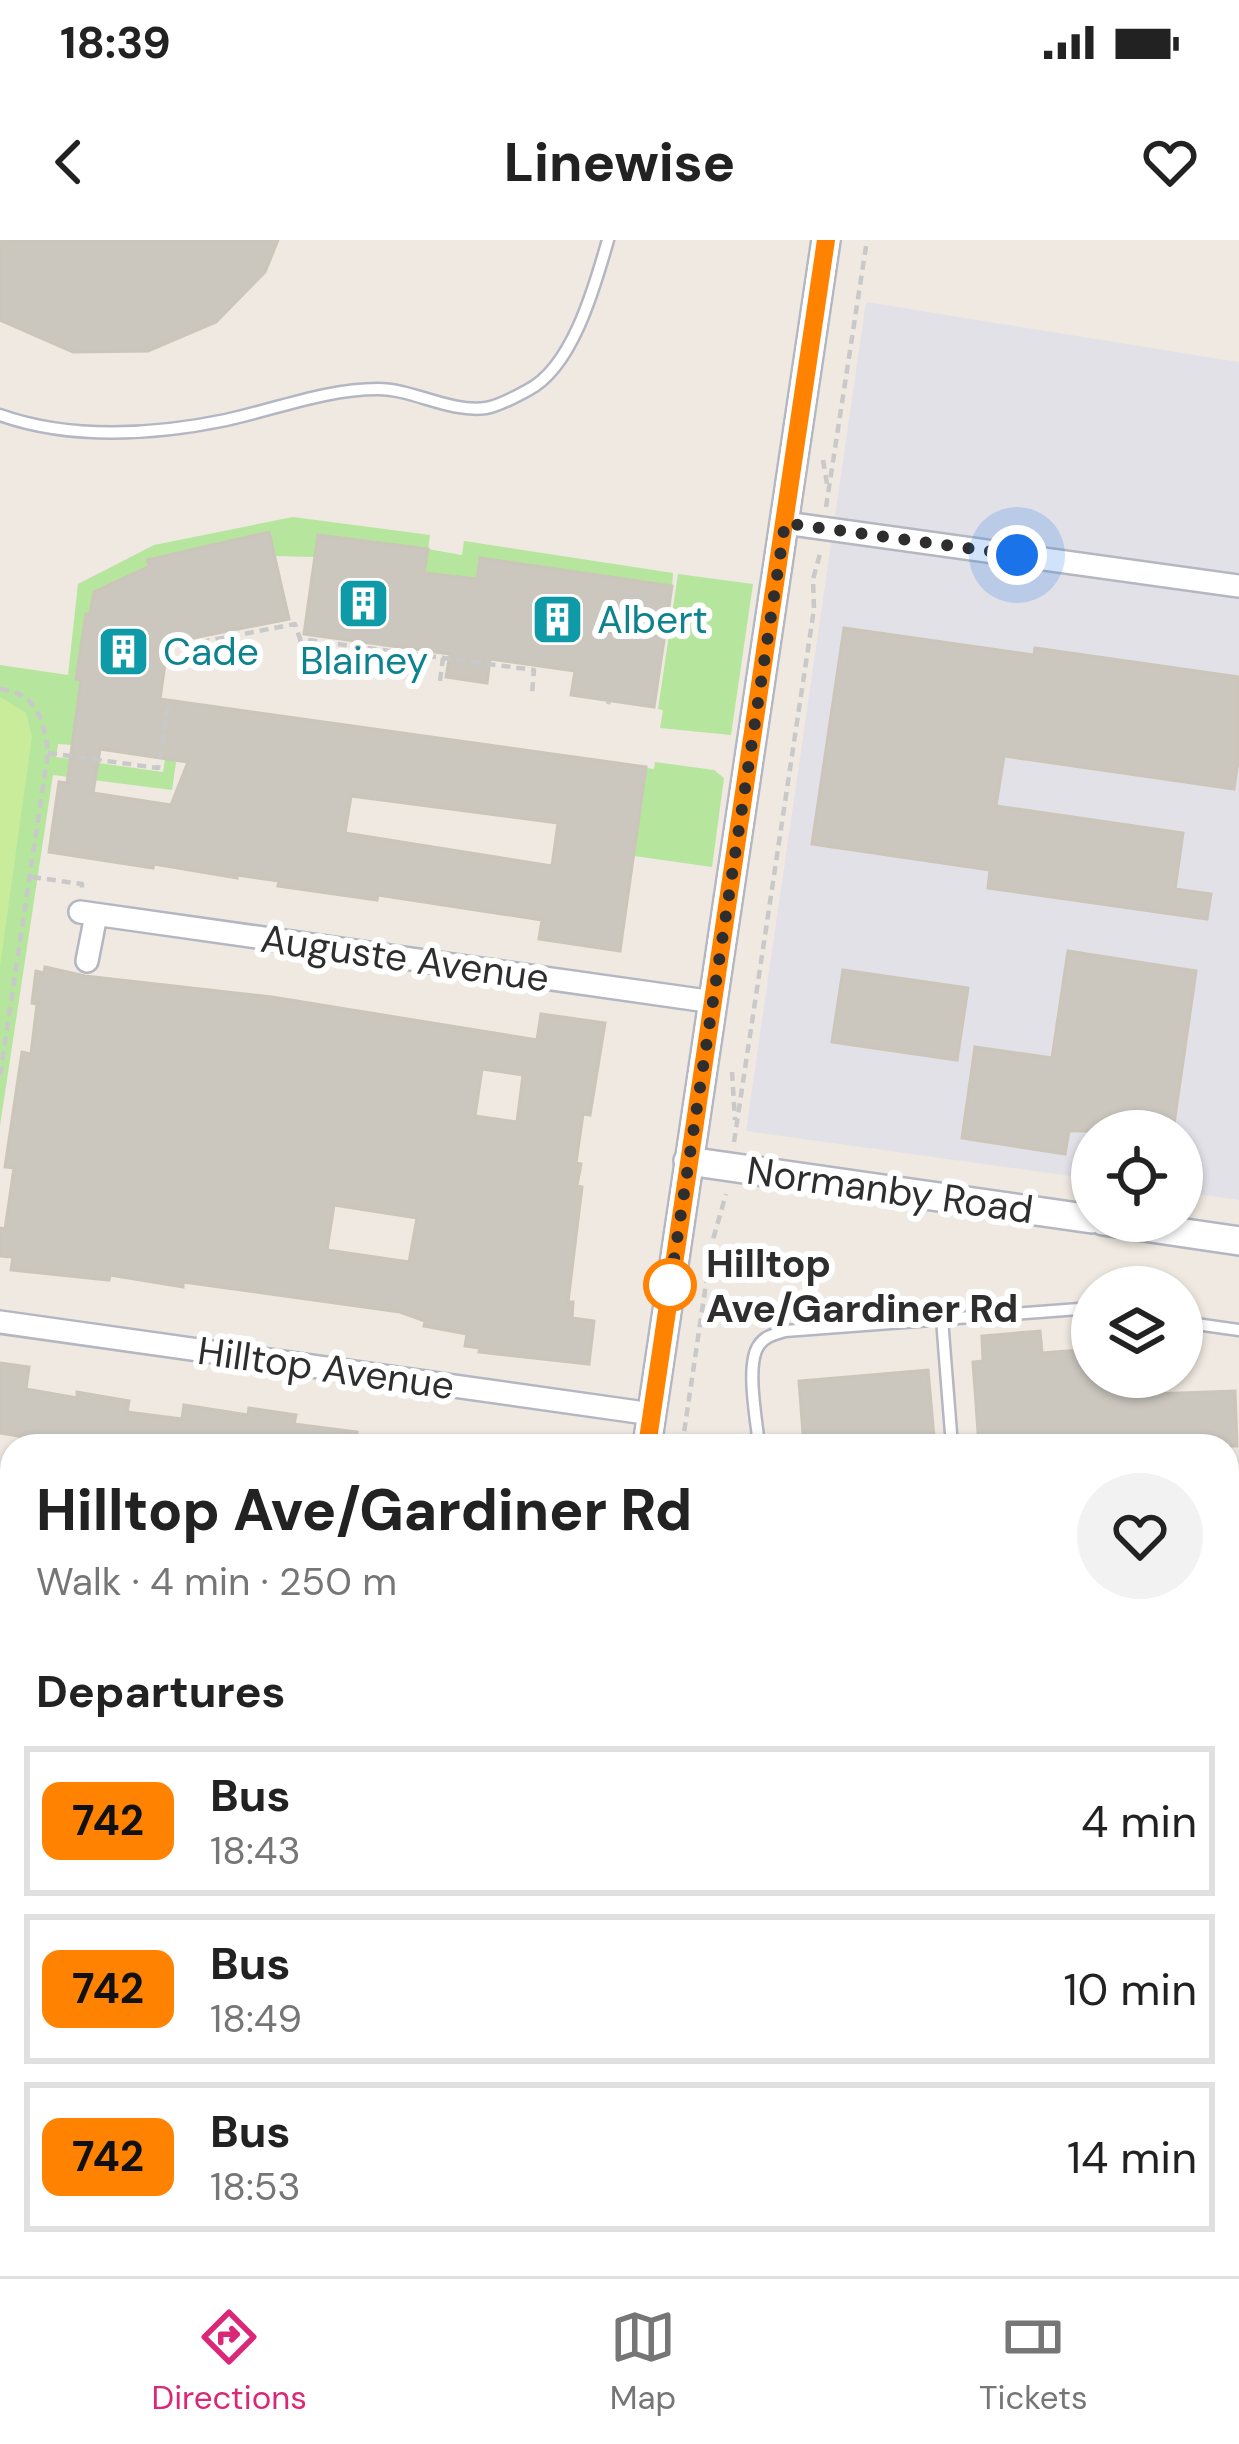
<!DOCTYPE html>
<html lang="en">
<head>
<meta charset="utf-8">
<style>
  :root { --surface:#fff; --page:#f2f2f2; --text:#222; --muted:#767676; --line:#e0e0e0; --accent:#db2777 }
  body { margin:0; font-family:"DM Sans",sans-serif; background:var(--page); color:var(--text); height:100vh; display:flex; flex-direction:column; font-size:45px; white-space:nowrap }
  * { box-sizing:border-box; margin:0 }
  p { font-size:39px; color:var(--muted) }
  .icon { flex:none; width:66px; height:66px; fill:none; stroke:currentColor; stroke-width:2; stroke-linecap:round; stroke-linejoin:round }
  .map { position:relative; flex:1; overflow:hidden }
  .details { position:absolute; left:0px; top:1194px; width:1239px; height:843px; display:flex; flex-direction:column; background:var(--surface); border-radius:36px 36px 0 0; box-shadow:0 3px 9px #0004 }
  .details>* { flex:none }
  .badge { padding:0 24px; border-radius:18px; font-size:42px; line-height:78px }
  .controls { position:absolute; left:1071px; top:870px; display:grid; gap:24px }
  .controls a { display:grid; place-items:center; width:132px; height:132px; border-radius:50%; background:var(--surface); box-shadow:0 3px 9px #0004; font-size:60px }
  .you { position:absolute; width:60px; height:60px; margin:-30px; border:9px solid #fff; border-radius:50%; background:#1a73e8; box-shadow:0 0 0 18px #1a73e833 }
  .map>.badge { position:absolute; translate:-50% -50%; box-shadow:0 0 0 6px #fff }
  h2 { padding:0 36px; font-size:45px; line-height:108px }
  .round { display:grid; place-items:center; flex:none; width:126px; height:126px; border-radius:63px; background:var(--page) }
  .overview { display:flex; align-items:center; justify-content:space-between; height:204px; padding:0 36px }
  h1 { font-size:57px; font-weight:800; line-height:90px }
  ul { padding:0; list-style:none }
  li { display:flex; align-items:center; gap:36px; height:150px; margin:0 24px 18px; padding:0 12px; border:6px solid var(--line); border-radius:0px }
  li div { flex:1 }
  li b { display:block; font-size:45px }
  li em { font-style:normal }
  li .badge { min-width:132px; font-weight:700; text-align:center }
  .status { display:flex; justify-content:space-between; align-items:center; height:84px; padding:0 60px; background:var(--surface); direction:ltr }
  .status svg { height:33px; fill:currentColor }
  header { display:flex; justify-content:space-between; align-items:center; height:156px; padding:0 36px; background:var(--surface); font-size:54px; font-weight:800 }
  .menu { display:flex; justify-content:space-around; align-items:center; height:168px; border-top:3px solid var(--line); background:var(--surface); font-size:33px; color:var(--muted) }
  .menu a { display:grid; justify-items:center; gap:6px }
  .menu .selected { color:var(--accent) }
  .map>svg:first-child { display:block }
</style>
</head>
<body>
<div class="status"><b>18:39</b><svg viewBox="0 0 49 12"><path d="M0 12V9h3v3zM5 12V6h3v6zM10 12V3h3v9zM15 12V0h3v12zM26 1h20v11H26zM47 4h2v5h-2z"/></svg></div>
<header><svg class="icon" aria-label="back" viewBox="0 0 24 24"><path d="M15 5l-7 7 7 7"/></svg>Linewise<svg class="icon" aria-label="heart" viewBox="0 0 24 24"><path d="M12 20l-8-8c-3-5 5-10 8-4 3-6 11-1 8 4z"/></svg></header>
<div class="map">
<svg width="1239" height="2036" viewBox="0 0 1239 2036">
  <rect width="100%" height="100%" fill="#efe9e1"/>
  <path fill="#e3e1e8" d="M866,62L1239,122V960L1182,952V891H1092V939L746,891Z"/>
  <path fill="#f0e6d1" d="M1227,1855L1239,1857V2036H1035L1037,2025H1227Z"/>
  <g fill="#b6e59e">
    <path d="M293,277L430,295L428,309L462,315L464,301L673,333L672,346L481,318L477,340L424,332L427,309L319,295L315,317L274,316L268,292L157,317L149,321L150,326L94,351L90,374H86L77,438L81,440L72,505L58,504L56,517L163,532L171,479L182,481L172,550L53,535L0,886V425L68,435L78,344L154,305Z"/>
    <path d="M678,334L753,344L731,495L660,488L663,470L658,469Z"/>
    <path d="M655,522L714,530L724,538L712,627L634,616L646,528L654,529Z"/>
    <path d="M873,2025H1033L1032,2036H871Z"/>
  </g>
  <path fill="#c9ec9a" d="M0,457L26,473L32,497L0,726Z"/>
  <g fill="#cbc7bf" stroke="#cbc5ba" stroke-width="3" fill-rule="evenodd">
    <path d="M0,0H278L265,32L216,82L148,111L73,112L0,80Z"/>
    <path d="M269,292L289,379L168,403L160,459L646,527L620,711L539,699L542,680L378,655L377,660L278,646L279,641L237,635V638L154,624L153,628L49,612L59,542L67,543L81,440L76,439L86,374H90L94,352L150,326L147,320ZM100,509L188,522L171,565L93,553ZM351,556L558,583L552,626L345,593Z"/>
    <path d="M318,295L428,309L424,333L477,339L480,318L672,346L654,467L571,455L575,431L490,419L487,443L446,437L450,414L304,394Z"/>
    <path d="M844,388L1034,415L1035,408L1239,437V514L1234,549L1004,516L996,566L1183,593L1175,649L1211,654L1207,679L988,648L990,630L812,604Z"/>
    <path d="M1068,711L1196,731L1173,891H1069L1065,914L962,898L975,807L1052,818Z"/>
    <path d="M45,727L85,736L272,757L537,800L541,774L605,783L590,875L583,874L576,923L581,924L577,946L582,947L568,1062H573L572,1078L594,1081L589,1124L479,1112L480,1108L465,1106L467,1094L424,1086L425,1081L400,1072L183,1042V1047L110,1035L109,1040L11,1030L13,1017L0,1016V988L5,989L14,928L5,927L22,812L31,814L37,764L32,763L36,731L44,733ZM482,829L523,835L517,882L475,876ZM334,965L417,978L409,1022L327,1010Z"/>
    <path d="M843,730L968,748L957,820L832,802Z"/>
    <path d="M1040,1091L1042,1113L1092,1109V1137H1124L1125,1155L1235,1151L1237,1206H979L973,1122L983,1121L982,1096Z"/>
    <path d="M0,1123L29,1127L26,1149L77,1158V1152L129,1161L127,1172L182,1179L184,1165L248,1175L249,1168L296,1175L294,1184L357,1192L356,1206H255L229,1201L228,1206H78L0,1193Z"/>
    <path d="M928,1130L934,1197L920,1199V1206H804L799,1141Z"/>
  </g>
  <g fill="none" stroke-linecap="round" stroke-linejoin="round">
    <defs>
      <g id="service">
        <path d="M0,175C70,200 154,195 226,180C276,169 326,149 378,149C413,149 450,173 486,168C499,166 517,156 528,150C573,127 595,45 608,0"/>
        <path d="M942,1079L952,1206"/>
        <path d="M1182,1082L1239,1090"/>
        <path d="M759,1206C757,1182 745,1124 759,1105C765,1096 775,1094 785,1091L1092,1068"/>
        <path d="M1227,1653L1239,1655"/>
      </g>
      <g id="minor">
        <path d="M785,283L1239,346"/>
        <path d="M80,672L714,762"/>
        <path d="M87,721L96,675"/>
        <path d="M0,1082L652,1174"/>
        <path d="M0,1503L12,1504"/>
        <path d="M1227,1902L1239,1899"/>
        <path d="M1182,2025L1206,2030"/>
        <path d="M35,2036L37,2025"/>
        <path d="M437,2036L439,2025"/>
        <path d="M839,2036L841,2025"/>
        <path d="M1127,2036L1130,2025"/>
        <path d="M1145,2036L1163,2025"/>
      </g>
      <g id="tertiary">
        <path d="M688,921L1092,979"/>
        <path d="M1103,981L1239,1001"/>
        <path d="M647,1206L826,0"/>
        <path d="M0,1748L12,1750"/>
      </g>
    </defs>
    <use href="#service" stroke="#b4b7c1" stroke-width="15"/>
    <use href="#minor" stroke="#b4b7c1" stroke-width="26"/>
    <use href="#tertiary" stroke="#b4b7c1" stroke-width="32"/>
    <g stroke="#c9c9c9" stroke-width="4.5" stroke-dasharray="9 6" stroke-linecap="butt">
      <path d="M823,220L827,244"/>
      <path d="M826,267L867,0"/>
      <path d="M300,399L305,422"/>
      <path d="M174,401L177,404"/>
      <path d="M186,405L295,384L300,399L534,430L532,454"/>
      <path d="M354,429L358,401"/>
      <path d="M407,436L410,414"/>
      <path d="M440,441L443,418"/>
      <path d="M0,449C37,453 44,480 48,513L0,836"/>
      <path d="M608,464L609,461"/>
      <path d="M48,513L158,528L169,460"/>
      <path d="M32,637L82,644V648"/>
      <path d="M732,832L735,880"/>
      <path d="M734,902L814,369L813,339L820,314"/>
      <path d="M682,1206L712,1003L726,954"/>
      <path d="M1227,1825L1239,1828"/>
    </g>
    <use href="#service" stroke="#fff" stroke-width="10"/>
    <use href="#minor" stroke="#fff" stroke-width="21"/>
    <use href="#tertiary" stroke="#fff" stroke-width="27"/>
  </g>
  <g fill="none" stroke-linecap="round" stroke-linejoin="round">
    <defs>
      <path id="line" d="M647,1206L826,0"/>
    </defs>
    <use href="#line" stroke="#fff" stroke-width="27"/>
    <use href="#line" stroke="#ff8200" stroke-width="18"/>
    <path stroke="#2e2e2e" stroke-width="12" stroke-dasharray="0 21.6" d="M670,1045L669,1053L785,283L1017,315"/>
  </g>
  <defs>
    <symbol id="building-square" viewBox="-11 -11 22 22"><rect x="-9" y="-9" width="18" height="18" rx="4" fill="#0f9aa8" stroke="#fff"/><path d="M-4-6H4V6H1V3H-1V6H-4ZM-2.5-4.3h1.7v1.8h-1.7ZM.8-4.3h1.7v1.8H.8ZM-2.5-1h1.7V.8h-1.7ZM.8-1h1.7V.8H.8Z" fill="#fff"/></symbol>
  </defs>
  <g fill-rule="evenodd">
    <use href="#building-square" x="334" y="334" width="59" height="59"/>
    <use href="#building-square" x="528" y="350" width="59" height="59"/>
    <use href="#building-square" x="94" y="382" width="59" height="59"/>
  </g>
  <circle fill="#fff" stroke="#ff8200" stroke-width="6" cx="670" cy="1045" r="24"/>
  <g text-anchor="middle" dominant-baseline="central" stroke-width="12" stroke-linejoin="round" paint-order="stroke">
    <g font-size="39" fill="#0d838f" stroke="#fff" text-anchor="start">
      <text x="597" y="379">Albert</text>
      <text x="163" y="411">Cade</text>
      <text x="364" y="420" text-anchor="middle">Blainey</text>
    </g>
    <g font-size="39" fill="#2e2e2e" stroke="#fff">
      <text transform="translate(405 718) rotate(8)">Auguste Avenue</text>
      <text transform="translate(890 950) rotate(8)">Normanby Road</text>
      <text transform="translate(326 1128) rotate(8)">Hilltop Avenue</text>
    </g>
    <g font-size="39" font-weight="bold" fill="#2e2e2e" stroke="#fff" text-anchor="start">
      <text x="706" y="1023">Hilltop<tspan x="706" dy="45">Ave/Gardiner Rd</tspan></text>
    </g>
  </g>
</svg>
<div class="controls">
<a><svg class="icon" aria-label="locate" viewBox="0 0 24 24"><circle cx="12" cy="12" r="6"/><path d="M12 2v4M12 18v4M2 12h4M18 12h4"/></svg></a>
<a><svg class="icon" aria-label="layers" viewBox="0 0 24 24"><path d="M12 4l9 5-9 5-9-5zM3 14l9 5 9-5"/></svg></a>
</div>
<div class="you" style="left:1017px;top:315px"></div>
<section class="details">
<div class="overview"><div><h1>Hilltop Ave/Gardiner Rd</h1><p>Walk · 4 min · 250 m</p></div><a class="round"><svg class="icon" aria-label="heart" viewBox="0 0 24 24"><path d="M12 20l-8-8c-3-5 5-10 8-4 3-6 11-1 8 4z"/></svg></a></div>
<h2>Departures</h2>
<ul>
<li><span class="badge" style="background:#ff8200;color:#111">742</span><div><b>Bus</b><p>18:43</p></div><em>4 min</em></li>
<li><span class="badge" style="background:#ff8200;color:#111">742</span><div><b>Bus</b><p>18:49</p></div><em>10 min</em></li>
<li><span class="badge" style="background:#ff8200;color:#111">742</span><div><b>Bus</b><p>18:53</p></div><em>14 min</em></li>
</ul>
</section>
</div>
<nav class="menu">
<a class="selected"><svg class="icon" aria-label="directions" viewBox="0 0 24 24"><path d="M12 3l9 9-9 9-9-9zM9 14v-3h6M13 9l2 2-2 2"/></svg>Directions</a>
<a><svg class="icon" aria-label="map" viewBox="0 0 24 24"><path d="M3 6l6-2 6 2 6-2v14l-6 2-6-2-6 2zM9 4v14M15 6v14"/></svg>Map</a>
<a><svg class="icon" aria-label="tickets" viewBox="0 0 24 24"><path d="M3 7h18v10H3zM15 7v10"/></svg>Tickets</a>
</nav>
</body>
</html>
